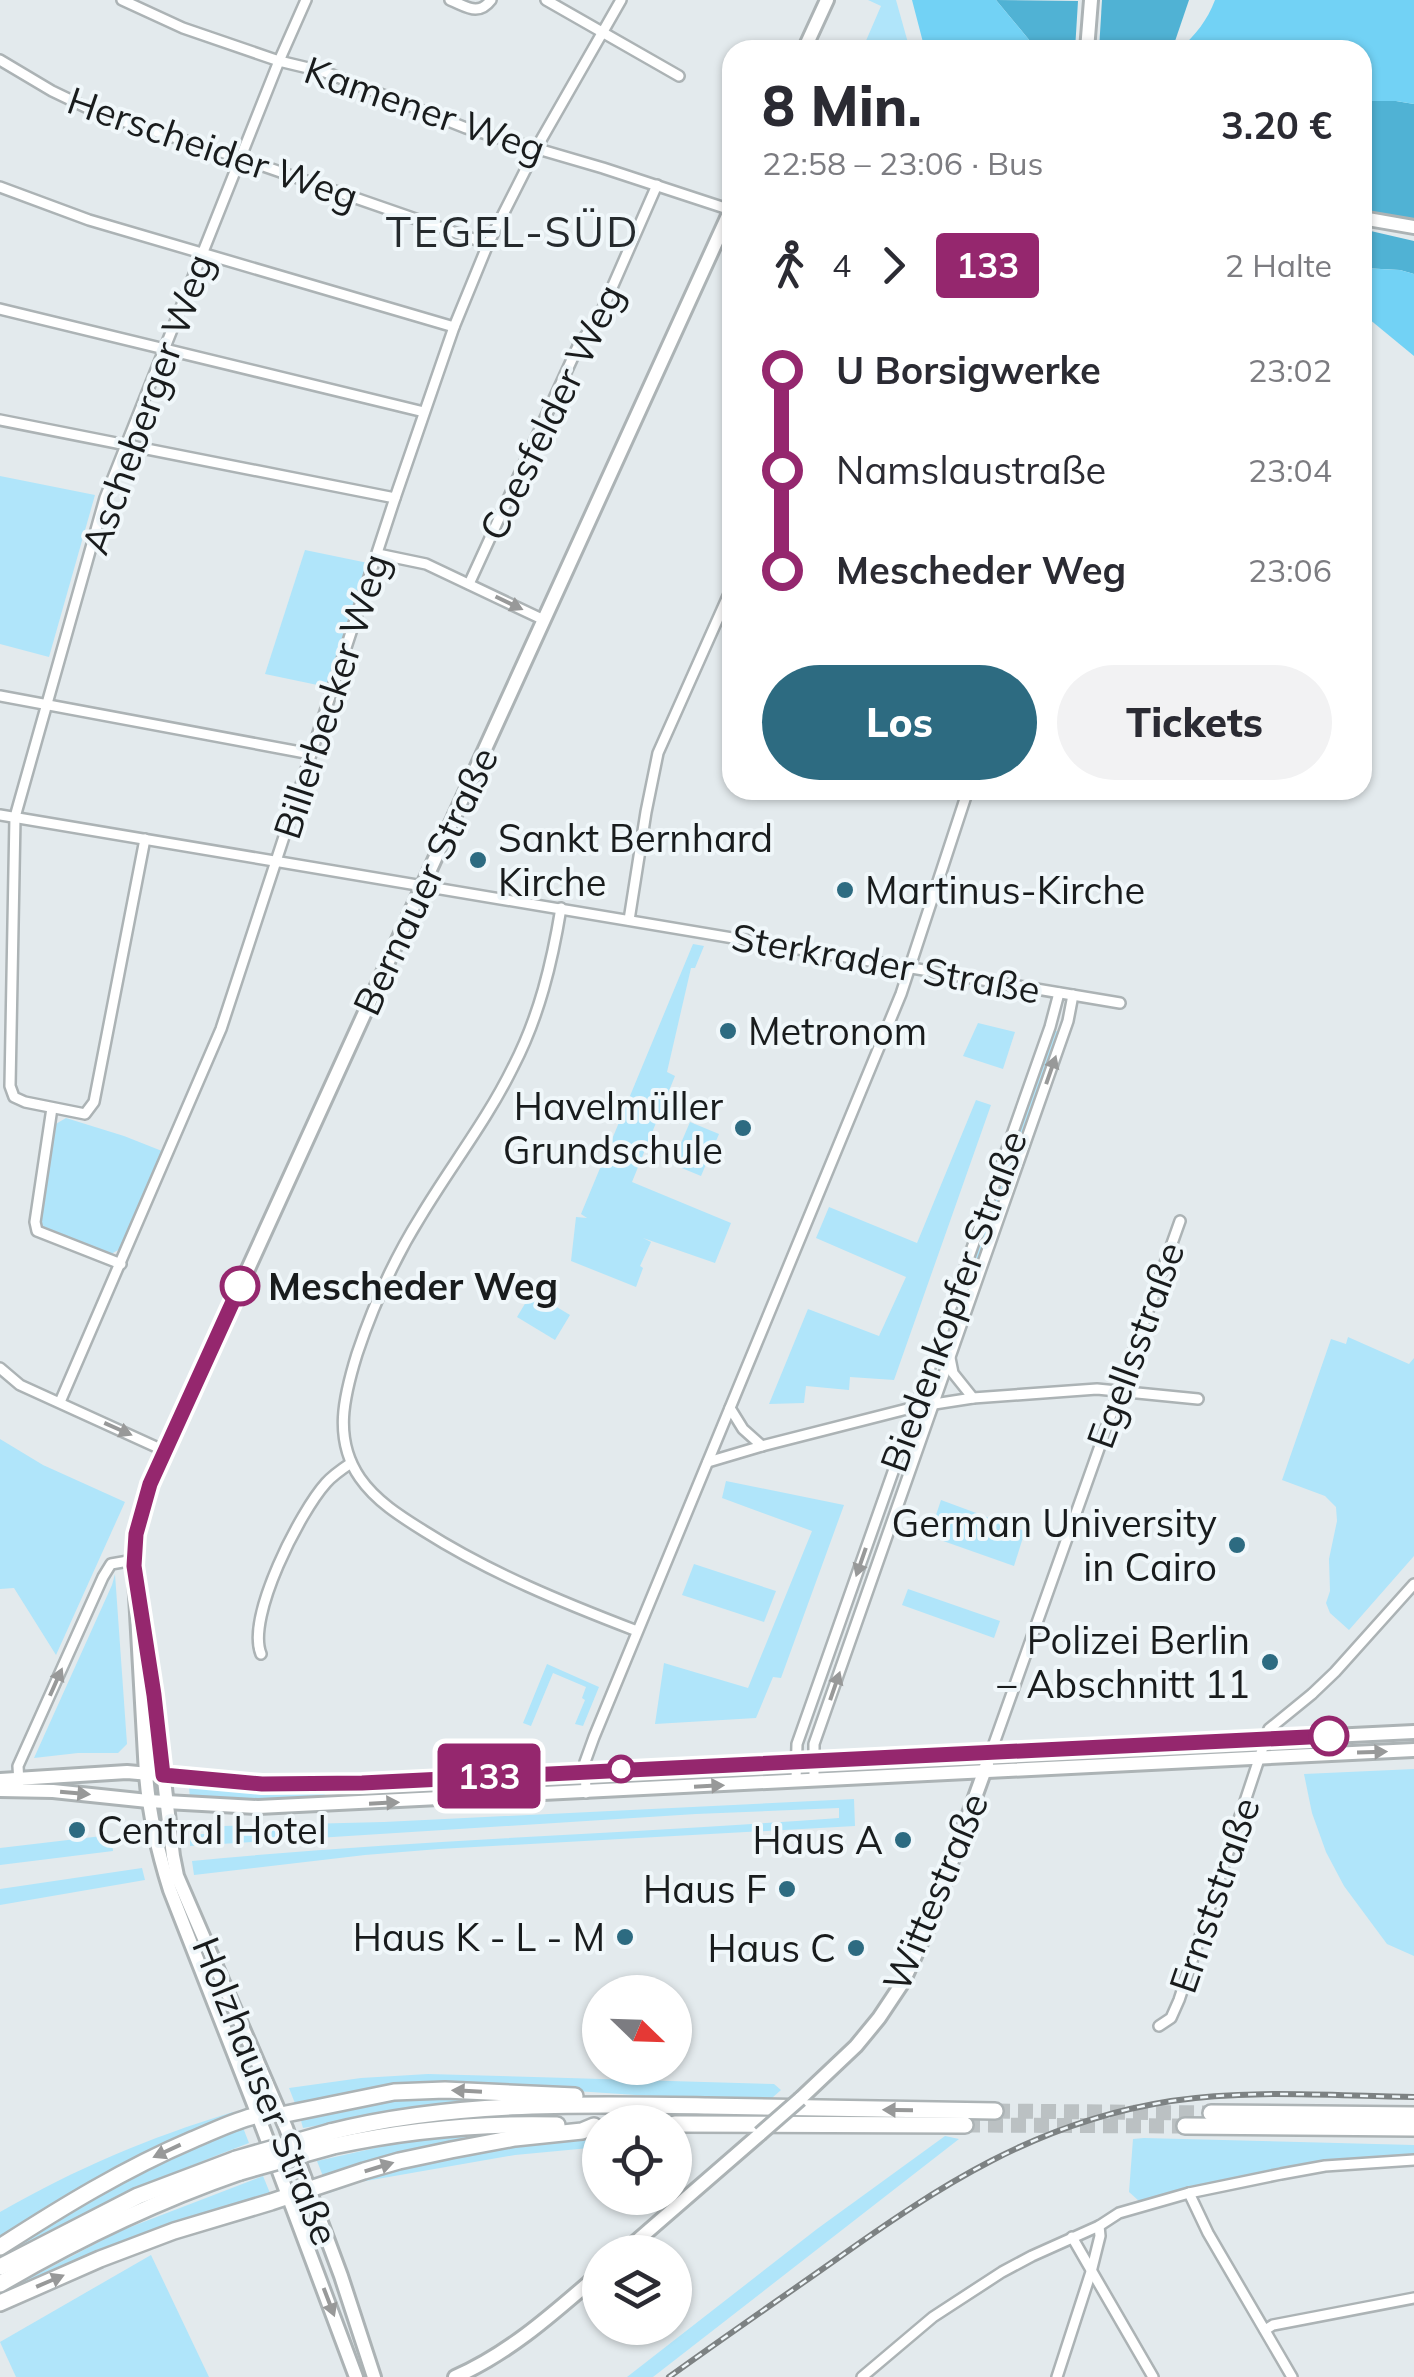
<!DOCTYPE html>
<html lang="de">
<head>
<meta charset="utf-8">
<style>
  :root { --surface:#fff; --page:#f2f2f3; --text:#2b2b33; --muted:#7c7c81; --accent:#2d6b81 }
  body { margin:0; font-family:Mulish,sans-serif; background:var(--page); color:var(--text); height:100vh; display:flex; flex-direction:column; font-size:38px; white-space:nowrap }
  * { box-sizing:border-box; margin:0 }
  p { font-size:32px; color:var(--muted) }
  .icon { flex:none; width:55px; height:55px; fill:none; stroke:currentColor; stroke-width:2; stroke-linecap:round; stroke-linejoin:round }
  .map { position:relative; flex:1; overflow:hidden }
  .sheet { position:absolute; left:722px; top:40px; width:650px; height:760px; display:flex; flex-direction:column; background:var(--surface); border-radius:30px; box-shadow:0 2px 8px #0004 }
  .sheet>* { flex:none }
  .badge { padding:0 20px; border-radius:8px; font-size:35px; line-height:65px }
  .needle { width:65px; rotate:113deg }
  .tools { position:absolute; left:582px; top:1975px; display:grid; gap:20px }
  .tools a { display:grid; place-items:center; width:110px; height:110px; border-radius:50%; background:var(--surface); box-shadow:0 2px 8px #0004; font-size:50px }
  .map>.badge { position:absolute; translate:-50% -50%; box-shadow:0 0 0 5px #fff }
  .legs { display:flex; align-items:center; gap:15px; height:110px; padding:0 40px; font-size:32px }
  .legs p { margin-inline-start:auto }
  .summary { display:flex; align-items:center; justify-content:space-between; height:170px; padding:0 40px }
  h1 { font-size:55px; font-weight:800; line-height:75px }
  .button { display:flex; gap:20px; margin-top:auto; padding:20px 40px }
  .button a { flex:1; height:115px; border-radius:60px; background:var(--accent); color:#fff; font-size:40px; font-weight:800; line-height:115px; text-align:center }
  .button a+a { background:var(--page); color:var(--text) }
  ul { padding:0 40px; list-style:none }
  li { display:flex; align-items:center; gap:35px; height:100px; font-size:38px }
  li i { display:grid; place-items:center; width:15px; height:100%; margin:0 12px; background:currentColor }
  li i::after { content:''; width:25px; height:25px; margin:-12px; border:8px solid; border-radius:50%; background:var(--surface) }
  li p { margin-inline-start:auto }
  li:first-child i { background:linear-gradient(#0000 50%,currentColor 0) }
  li:last-child i { background:linear-gradient(currentColor 50%,#0000 0) }
  .map>svg:first-child { display:block }
</style>
</head>
<body>
<div class="map">
<svg width="1414" height="2377" viewBox="0 0 1414 2377">
  <rect width="100%" height="100%" fill="#e3eaed"/>
  <g fill="#b0e5fa">
    <path d="M868,0H896L910,50H862L881,6Z"/>
    <path d="M0,476L95,495L49,657L0,644Z"/>
    <path d="M305,550L368,563L327,687L265,674Z"/>
    <path d="M693,944L704,946L695,968H691L667,1072L675,1076L632,1182L731,1223L715,1263L643,1238L651,1242L640,1266L643,1268L636,1287L571,1261L576,1217L587,1218L581,1214Z"/>
    <path d="M978,1023L1015,1032L1003,1069L963,1056Z"/>
    <path d="M1054,1030L1061,1033L982,1260L973,1257Z"/>
    <path d="M976,1100L991,1105L894,1380L850,1377L849,1390L806,1386L804,1403L769,1404L808,1309L879,1336L906,1277L816,1238L829,1207L917,1243Z"/>
    <path d="M66,1118L124,1136L162,1151L120,1249L111,1254L49,1231L42,1225L40,1216L54,1125Z"/>
    <path d="M690,1122L719,1134L701,1176L672,1164Z"/>
    <path d="M532,1292L570,1315L555,1340L517,1317Z"/>
    <path d="M1348,1337L1409,1364L1414,1358V1556L1349,1630L1330,1613L1326,1603L1330,1591L1329,1559L1337,1521L1336,1507L1325,1496L1282,1480L1331,1339L1346,1344Z"/>
    <path d="M0,1439L43,1465L125,1502L56,1655L14,1588L0,1589Z"/>
    <path d="M726,1481L844,1505L781,1678L773,1677L756,1718L655,1724L664,1663L748,1688L812,1531L722,1498Z"/>
    <path d="M941,1500L1025,1531L1014,1566L929,1536Z"/>
    <path d="M694,1564L776,1591L764,1622L682,1595Z"/>
    <path d="M115,1574L127,1744L118,1753H78L34,1758L112,1585Z"/>
    <path d="M908,1589L1000,1621L994,1638L902,1605Z"/>
    <path d="M547,1664L599,1687L583,1726L575,1724L585,1700L582,1698L586,1687L553,1673L531,1726L523,1723Z"/>
    <path d="M790,1768V1775L611,1785V1778Z"/>
    <path d="M1414,1769V1956L1387,1944L1344,1886L1326,1852L1312,1813L1304,1774Z"/>
    <path d="M568,1780V1787L367,1795L369,1790Z"/>
    <path d="M189,1787L264,1792L324,1793L326,1797L323,1799L190,1798Z"/>
    <path d="M854,1799L855,1826L439,1849L365,1855L194,1875L192,1861C407,1840 624,1834 839,1818V1808L696,1814L190,1846V1834H221L222,1826L384,1822Z"/>
    <path d="M102,1836L103,1843H112L113,1851L0,1865V1848Z"/>
    <path d="M142,1868L145,1880L0,1905V1889Z"/>
    <path d="M428,2074L774,2084L781,2090L772,2098L666,2097L487,2085L366,2091L296,2106L289,2088L361,2078Z"/>
    <path d="M428,2096L503,2100L442,2104L303,2128L300,2117L351,2106Z"/>
    <path d="M233,2112L230,2116L154,2148L83,2187L0,2241V2212C77,2168 148,2138 233,2112Z"/>
    <path d="M242,2125L249,2143C164,2175 82,2213 1,2256L0,2254L123,2179Z"/>
    <path d="M523,2132L324,2179L317,2161L411,2140Z"/>
    <path d="M945,2136L959,2139L653,2377H627L817,2229Z"/>
    <path d="M600,2137V2147L515,2155L360,2182L329,2193V2190L398,2167L473,2152Z"/>
    <path d="M1144,2138L1414,2145V2156C1320,2160 1229,2177 1139,2201L1129,2192L1133,2139Z"/>
    <path d="M263,2176L270,2193L159,2229L8,2293L7,2290L120,2231Z"/>
    <path d="M151,2255L209,2377H16L0,2342Z"/>
  </g>
  <g fill="#50b2d4">
    <path d="M996,0L1078,1L1075,50H1060L1059,43L1035,47Z"/>
    <path d="M1102,0H1189L1172,50H1099Z"/>
    <path d="M1363,101H1396L1414,104V221L1363,209Z"/>
    <path d="M1362,229L1414,241V274L1400,270L1363,268Z"/>
  </g>
  <g fill="#72d2f5">
    <path d="M912,0H996L1035,47L1060,43V50H985L966,44L959,50H925Z"/>
    <path d="M1215,0H1414V104L1396,101H1363L1362,50H1179C1196,34 1207,21 1215,0Z"/>
    <path d="M1362,268L1400,270L1414,274V356L1363,314Z"/>
  </g>
  <g fill="none" stroke-linecap="round" stroke-linejoin="round">
    <g stroke="#bbc1c3" stroke-width="15" stroke-dasharray="15 8" stroke-linecap="butt">
      <path d="M995,2111L1211,2113"/>
      <path d="M965,2125L1185,2126"/>
    </g>
    <defs>
      <g id="street">
        <path d="M122,0L183,28L279,61L325,72L466,128L603,168L731,210"/>
        <path d="M450,0C466,6 478,17 491,0"/>
        <path d="M546,0L679,76"/>
        <path d="M0,60L52,91L100,114L240,158L488,244"/>
        <path d="M0,187L89,220L454,327"/>
        <path d="M0,309L424,412"/>
        <path d="M0,420L395,498"/>
        <path d="M378,554L426,564L544,620"/>
        <path d="M469,584L579,344L597,321L604,306L657,185"/>
        <path d="M0,696L311,754"/>
        <path d="M0,815L1120,1003"/>
        <path d="M145,839L94,1102L85,1114L25,1102L14,1097L10,1086L15,817L105,498L279,61L306,0"/>
        <path d="M561,908C552,963 539,1017 513,1067C487,1120 451,1166 421,1216C394,1259 373,1306 357,1354C344,1396 333,1439 360,1478C376,1501 400,1516 424,1531C490,1573 564,1603 637,1631"/>
        <path d="M629,920L646,812L658,753L732,587"/>
        <path d="M52,1108L35,1222L37,1231L121,1264"/>
        <path d="M950,1358L953,1373L973,1398"/>
        <path d="M0,1368L20,1385L165,1451"/>
        <path d="M60,1402L221,1029L395,498L454,327L488,244L537,147L621,0"/>
        <path d="M730,1408L743,1429L762,1446"/>
        <path d="M708,1462L762,1446L915,1407L973,1398L1097,1389L1198,1399"/>
        <path d="M261,1654C246,1617 300,1512 326,1483C333,1475 342,1469 351,1463"/>
        <path d="M1313,1693L1335,1672L1414,1584"/>
        <path d="M991,1752L1180,1221"/>
        <path d="M814,1780V1744L1068,1021L1073,995"/>
        <path d="M796,1781L797,1744L1050,1027L1059,993"/>
        <path d="M19,1783L18,1766L103,1577L111,1564L134,1560"/>
        <path d="M586,1793L585,1762L594,1737L901,994L968,790"/>
        <path d="M1159,2026L1171,2018L1179,2000L1269,1729L1312,1694"/>
        <path d="M1189,2193L1208,2233L1292,2377"/>
        <path d="M1072,2237L1153,2377"/>
        <path d="M1265,2330L1273,2325L1414,2298"/>
        <path d="M862,2377L933,2317L1002,2272L1032,2256L1099,2226L1119,2213L1189,2193L1281,2174L1325,2166L1414,2160"/>
        <path d="M1057,2377L1091,2272L1100,2236L1099,2226"/>
      </g>
      <g id="secondary">
        <path d="M804,50L827,0"/>
        <path d="M1087,50L1091,0"/>
        <path d="M1362,218L1414,227"/>
        <path d="M144,1632L154,1695L173,1856L177,1876L286,2128L341,2276L374,2377"/>
        <path d="M0,1780L127,1772L262,1784L362,1783L1414,1732"/>
        <path d="M0,1790L53,1791L148,1801L258,1807L1414,1750"/>
        <path d="M800,2099L856,2046L879,2018L903,1982L927,1930L987,1764"/>
        <path d="M624,2252L760,2134"/>
        <path d="M356,2377L253,2102L170,1890C158,1852 149,1814 146,1774L134,1560L139,1518L150,1484L732,207"/>
        <path d="M455,2377C510,2353 555,2312 600,2273"/>
      </g>
      <g id="highway">
        <path d="M1211,2113L1414,2115"/>
        <path d="M281,2115L394,2092L445,2090L575,2096"/>
        <path d="M675,2124L965,2125"/>
        <path d="M1185,2126L1414,2128"/>
        <path d="M330,2132C452,2101 581,2104 707,2106C803,2108 899,2110 995,2111"/>
        <path d="M333,2146C407,2130 481,2123 557,2125"/>
        <path d="M0,2247C62,2207 124,2169 192,2140C214,2131 235,2120 258,2115"/>
        <path d="M0,2267L138,2196L236,2159"/>
        <path d="M0,2284C77,2239 156,2201 240,2172"/>
        <path d="M0,2303L100,2259L174,2231L271,2202L364,2171L399,2161L451,2150L515,2138L582,2131L594,2126"/>
      </g>
    </defs>
    <use href="#street" stroke="#acb3b5" stroke-width="14"/>
    <use href="#secondary" stroke="#acb3b5" stroke-width="18"/>
    <use href="#highway" stroke="#acb3b5" stroke-width="20"/>
    <use href="#street" stroke="#fff" stroke-width="9"/>
    <use href="#secondary" stroke="#fff" stroke-width="12"/>
    <use href="#highway" stroke="#fff" stroke-width="15"/>
    <defs>
      <path id="rail" d="M669,2377C723,2338 777,2301 831,2263C939,2186 1036,2122 1171,2101C1251,2089 1333,2096 1414,2097"/>
    </defs>
    <use href="#rail" stroke="#7d8283" stroke-width="6"/>
    <use href="#rail" stroke="#f0f7fa" stroke-width="2.5" stroke-dasharray="8" stroke-linecap="butt"/>
    <defs>
      <path id="secondary-bridge" d="M760,2134L800,2099"/>
      <g id="highway-bridge">
        <path d="M236,2159L330,2132"/>
        <path d="M240,2172L333,2146"/>
      </g>
    </defs>
    <use href="#secondary-bridge" stroke="#acb3b5" stroke-width="18" stroke-linecap="butt"/>
    <use href="#highway-bridge" stroke="#acb3b5" stroke-width="20" stroke-linecap="butt"/>
    <use href="#secondary-bridge" stroke="#fff" stroke-width="12"/>
    <use href="#highway-bridge" stroke="#fff" stroke-width="15"/>
  </g>
  <defs><path id="oneway-solid" d="M-6-.8H1V-3.2L6.5 0L1 3.2V.8H-6Z" transform="scale(2.5)"/></defs>
  <g fill="#989999">
    <use href="#oneway-solid" transform="translate(509 603) rotate(26)"/>
    <use href="#oneway-solid" transform="translate(1051 1070) rotate(-71)"/>
    <use href="#oneway-solid" transform="translate(118 1429) rotate(24)"/>
    <use href="#oneway-solid" transform="translate(861 1562) rotate(109)"/>
    <use href="#oneway-solid" transform="translate(56 1682) rotate(-66)"/>
    <use href="#oneway-solid" transform="translate(835 1686) rotate(-71)"/>
    <use href="#oneway-solid" transform="translate(1372 1752) rotate(-2)"/>
    <use href="#oneway-solid" transform="translate(709 1786) rotate(-3)"/>
    <use href="#oneway-solid" transform="translate(75 1793) rotate(5)"/>
    <use href="#oneway-solid" transform="translate(384 1803) rotate(-3)"/>
    <use href="#oneway-solid" transform="translate(467 2091) rotate(-177)"/>
    <use href="#oneway-solid" transform="translate(898 2110) rotate(-179)"/>
    <use href="#oneway-solid" transform="translate(167 2151) rotate(155)"/>
    <use href="#oneway-solid" transform="translate(379 2167) rotate(-17)"/>
    <use href="#oneway-solid" transform="translate(50 2281) rotate(-23)"/>
    <use href="#oneway-solid" transform="translate(329 2302) rotate(69)"/>
  </g>
  <g fill="none" stroke-linecap="round" stroke-linejoin="round">
    <defs>
      <path id="line-1" d="M240,1286L150,1484L136,1534L134,1566L154,1695L163,1775L262,1784L362,1783L1329,1736"/>
    </defs>
    <use href="#line-1" stroke="#fff" stroke-width="22"/>
    <use href="#line-1" stroke="#95276e" stroke-width="15"/>
  </g>
  <g fill="#2d6b81" stroke="#f0f7fa" stroke-width="4">
    <circle cx="478" cy="860" r="10"/>
    <circle cx="845" cy="890" r="10"/>
    <circle cx="728" cy="1031" r="10"/>
    <circle cx="743" cy="1128" r="10"/>
    <circle cx="1237" cy="1545" r="10"/>
    <circle cx="1270" cy="1662" r="10"/>
    <circle cx="77" cy="1830" r="10"/>
    <circle cx="903" cy="1840" r="10"/>
    <circle cx="787" cy="1889" r="10"/>
    <circle cx="625" cy="1937" r="10"/>
    <circle cx="856" cy="1948" r="10"/>
  </g>
  <g fill="#fff" stroke="#95276e" stroke-width="5">
    <circle cx="240" cy="1286" r="18"/>
    <circle cx="1329" cy="1736" r="18"/>
    <circle cx="621" cy="1769" r="12"/>
  </g>
  <g text-anchor="middle" dominant-baseline="central" stroke-width="8" stroke-linejoin="round" paint-order="stroke">
    <g font-size="38" fill="#191c1d" stroke="#f0f7fa">
      <text transform="translate(425 109) rotate(19)">Kamener Weg</text>
      <text transform="translate(213 148) rotate(19)">Herscheider Weg</text>
      <text transform="translate(147 404) rotate(-70)">Ascheberger Weg</text>
      <text transform="translate(551 412) rotate(-64)">Coesfelder Weg</text>
      <text transform="translate(331 696) rotate(-72)">Billerbecker Weg</text>
      <text transform="translate(425 881) rotate(-65)">Bernauer Straße</text>
      <text transform="translate(886 963) rotate(10)">Sterkrader Straße</text>
      <text transform="translate(953 1301) rotate(-70)">Biedenkopfer Straße</text>
      <text transform="translate(1135 1345) rotate(-70)">Egellsstraße</text>
      <text transform="translate(935 1892) rotate(-67)">Wittestraße</text>
      <text transform="translate(1214 1895) rotate(-71)">Ernststraße</text>
      <text transform="translate(266 2091) rotate(68)">Holzhauser Straße</text>
    </g>
    <g font-size="38" fill="#191c1d" stroke="#f0f7fa" text-anchor="end">
      <text x="498" y="838" text-anchor="start">Sankt Bernhard<tspan x="498" dy="44">Kirche</tspan></text>
      <text x="865" y="890" text-anchor="start">Martinus-Kirche</text>
      <text x="748" y="1031" text-anchor="start">Metronom</text>
      <text x="723" y="1106">Havelmüller<tspan x="723" dy="44">Grundschule</tspan></text>
      <text x="1217" y="1523">German University<tspan x="1217" dy="44">in Cairo</tspan></text>
      <text x="1250" y="1640">Polizei Berlin<tspan x="1250" dy="44">– Abschnitt 11</tspan></text>
      <text x="97" y="1830" text-anchor="start">Central Hotel</text>
      <text x="883" y="1840">Haus A</text>
      <text x="767" y="1889">Haus F</text>
      <text x="605" y="1937">Haus K - L - M</text>
      <text x="836" y="1948">Haus C</text>
    </g>
    <g font-size="38" font-weight="bold" fill="#191c1d" stroke="#f0f7fa" text-anchor="start">
      <text x="268" y="1286">Mescheder Weg</text>
    </g>
    <g font-size="42" letter-spacing="2.5" fill="#252a2d" stroke="#f0f7fa">
      <text x="513" y="231">TEGEL-SÜD</text>
    </g>
  </g>
</svg>
<div class="tools">
<a><svg class="needle" viewBox="-14 -14 28 28"><path d="M0-13l5 13h-10z" fill="#e53935"/><path d="M0 13l5-13h-10z" fill="#7c7c81"/></svg></a>
<a><svg class="icon" aria-label="locate" viewBox="0 0 24 24"><circle cx="12" cy="12" r="6"/><path d="M12 2v4M12 18v4M2 12h4M18 12h4"/></svg></a>
<a><svg class="icon" aria-label="layers" viewBox="0 0 24 24"><path d="M12 4l9 5-9 5-9-5zM3 14l9 5 9-5"/></svg></a>
</div>
<b class="badge" style="left:489px;top:1776px;background:#95276e;color:#fff">133</b>
<section class="sheet">
<div class="summary"><div><h1>8 Min.</h1><p>22:58 – 23:06 · Bus</p></div><b>3.20 €</b></div>
<div class="legs"><svg class="icon" aria-label="walk" viewBox="0 0 24 24"><circle cx="13" cy="4" r="2"/><path d="M13 8l-2 6 4 7M11 14l-3 7M7 12l3-4h3l4 4"/></svg>4<svg class="icon" aria-label="forward" viewBox="0 0 24 24"><path d="M9 5l7 7-7 7"/></svg><b class="badge" style="background:#95276e;color:#fff">133</b><p>2 Halte</p></div>
<ul>
<li><i style="color:#95276e"></i><b>U Borsigwerke</b><p>23:02</p></li>
<li><i style="color:#95276e"></i><span>Namslaustraße</span><p>23:04</p></li>
<li><i style="color:#95276e"></i><b>Mescheder Weg</b><p>23:06</p></li>
</ul>
<div class="button"><a>Los</a><a>Tickets</a></div>
</section>
</div>
</body>
</html>
